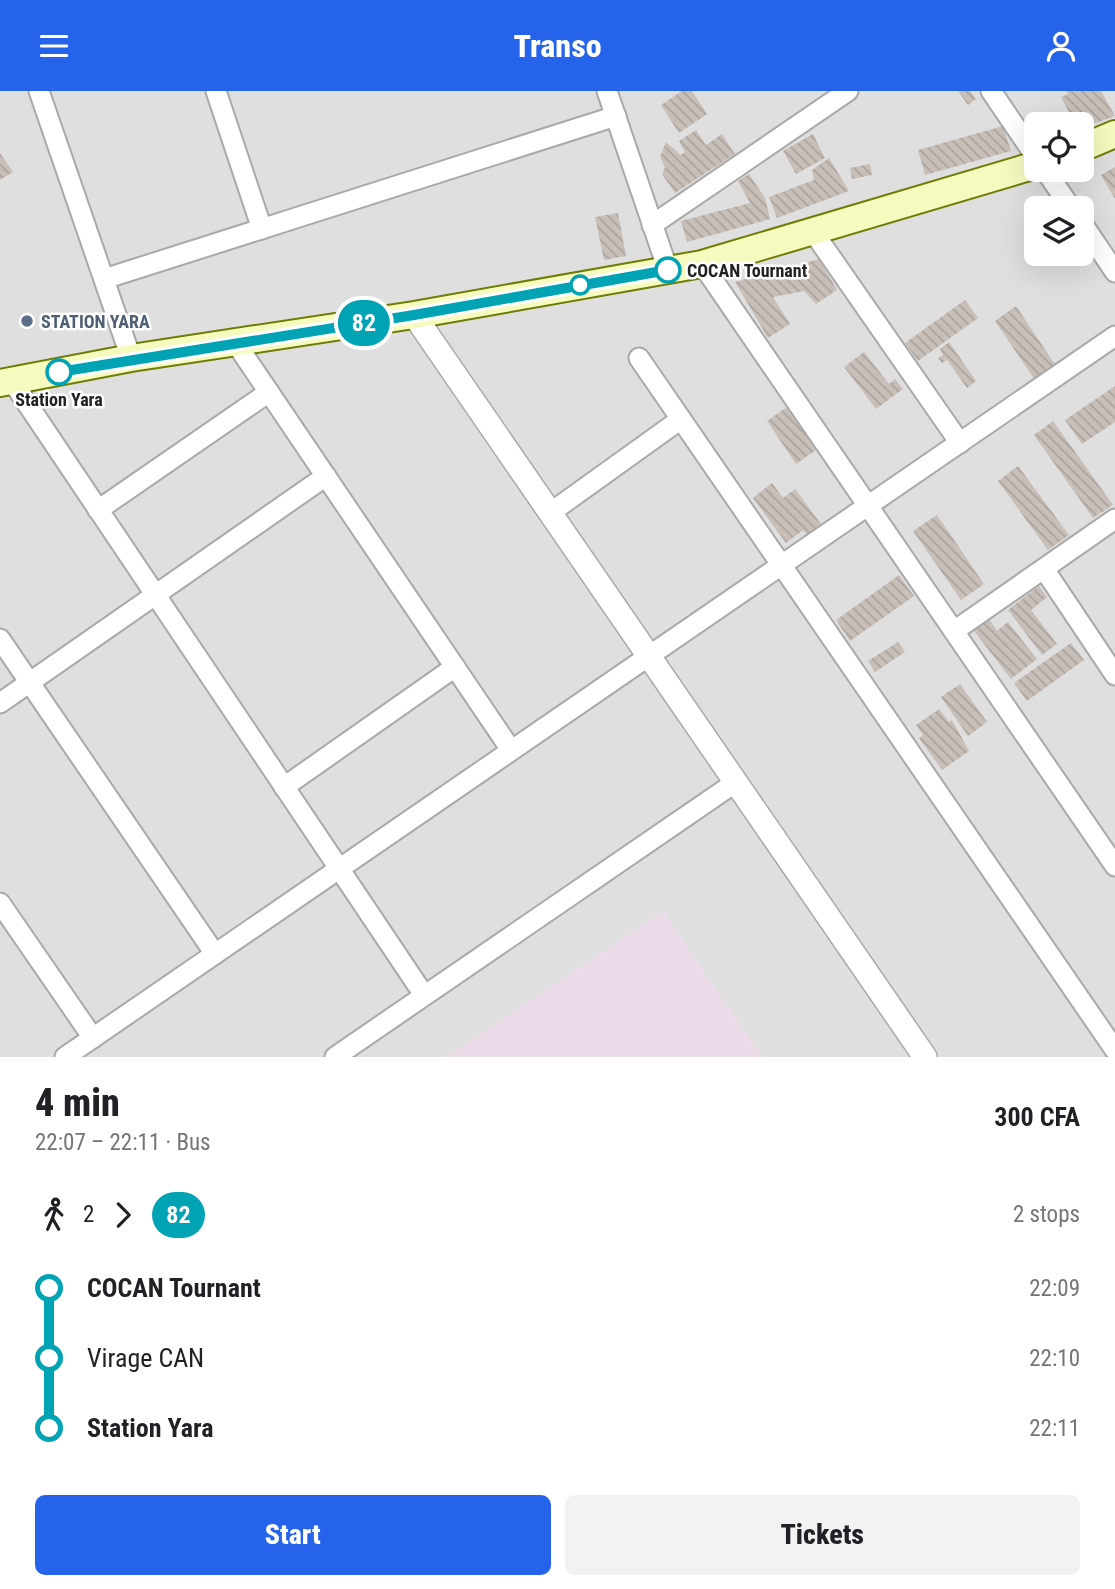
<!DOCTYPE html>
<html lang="en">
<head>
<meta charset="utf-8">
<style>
  :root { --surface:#fff; --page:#f2f2f2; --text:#202124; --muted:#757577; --accent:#2563eb }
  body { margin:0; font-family:"Roboto Condensed",sans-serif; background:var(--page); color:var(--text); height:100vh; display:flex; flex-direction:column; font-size:26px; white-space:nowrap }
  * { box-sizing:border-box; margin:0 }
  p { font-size:23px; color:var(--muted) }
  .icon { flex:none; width:38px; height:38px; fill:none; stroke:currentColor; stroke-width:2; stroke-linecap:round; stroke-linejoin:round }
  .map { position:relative; height:966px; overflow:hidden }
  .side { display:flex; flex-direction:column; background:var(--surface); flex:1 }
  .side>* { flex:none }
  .badge { padding:0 14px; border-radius:23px; font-size:24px; line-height:46px }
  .tools { position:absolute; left:1024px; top:21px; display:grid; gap:14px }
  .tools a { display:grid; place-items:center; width:70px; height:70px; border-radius:10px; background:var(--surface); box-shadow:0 7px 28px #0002; font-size:35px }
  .map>.badge { position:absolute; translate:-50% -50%; box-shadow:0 0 0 4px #fff }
  .legs { display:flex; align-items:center; gap:10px; height:77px; padding:0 35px; font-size:23px }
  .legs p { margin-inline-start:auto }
  .summary { display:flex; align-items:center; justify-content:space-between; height:119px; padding:0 35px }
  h1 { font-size:38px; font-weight:800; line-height:52px }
  .action { display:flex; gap:14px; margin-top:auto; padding:14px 35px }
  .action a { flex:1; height:80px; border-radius:10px; background:var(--accent); color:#fff; font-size:28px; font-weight:800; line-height:80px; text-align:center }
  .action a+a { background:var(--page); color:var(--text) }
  ul { padding:0 35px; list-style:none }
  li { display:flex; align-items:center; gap:24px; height:70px; font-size:26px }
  li i { display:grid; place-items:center; width:10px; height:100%; margin:0 9px; background:currentColor }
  li i::after { content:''; width:18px; height:18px; margin:-9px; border:5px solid; border-radius:50%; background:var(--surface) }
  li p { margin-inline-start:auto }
  li:first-child i { background:linear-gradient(#0000 50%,currentColor 0) }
  li:last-child i { background:linear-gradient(currentColor 50%,#0000 0) }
  header { display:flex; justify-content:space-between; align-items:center; height:91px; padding:0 35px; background:var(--accent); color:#fff; font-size:32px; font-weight:800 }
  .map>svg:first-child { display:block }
</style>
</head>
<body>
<header><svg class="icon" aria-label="menu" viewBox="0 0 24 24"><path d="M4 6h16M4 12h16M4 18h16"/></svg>Transo<svg class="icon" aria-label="person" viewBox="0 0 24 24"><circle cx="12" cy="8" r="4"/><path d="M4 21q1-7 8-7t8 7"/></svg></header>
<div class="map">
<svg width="1115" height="966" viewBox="0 0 1115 966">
  <defs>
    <pattern id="building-back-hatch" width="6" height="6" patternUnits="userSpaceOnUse" patternTransform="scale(1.75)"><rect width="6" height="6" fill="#c7bfb8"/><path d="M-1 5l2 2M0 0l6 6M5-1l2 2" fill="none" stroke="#aba49e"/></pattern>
  </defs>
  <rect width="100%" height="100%" fill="#f2efe9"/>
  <path fill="#e0dfdf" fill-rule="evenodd" d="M0,0H1115V966H762L663,820L447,966H0ZM1036,33H1082V79H1036ZM1036,117H1082V163H1036Z"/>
  <path fill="#ebdbe8" d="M663,820L762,966H447Z"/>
  <g fill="url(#building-back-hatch)">
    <path d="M682,0H692L707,23L679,42L661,14Z"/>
    <path d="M958,0H970L976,8L968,14Z"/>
    <path d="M1066,0H1101L1115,25L1082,37V33H1075L1061,6L1068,3Z"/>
    <path d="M1003,35L1011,60L925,84L918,59Z"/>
    <path d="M696,39L706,54L722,43L735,63L675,102L662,83L665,76L660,66L666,51L681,64L685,61L679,50Z"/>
    <path d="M813,43L825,67L796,83L783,60Z"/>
    <path d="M0,62L13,81L0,89Z"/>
    <path d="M829,67L849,100L777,127L769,106L814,89L812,79Z"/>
    <path d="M870,73L872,84L852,88L850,77Z"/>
    <path d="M1115,76V108L1101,84Z"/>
    <path d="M749,83L765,107L770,128L687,151L681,130L750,112L738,90Z"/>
    <path d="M618,122L626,165L604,169L595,126Z"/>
    <path d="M819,168L837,199L816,213L804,200L773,206L790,233L768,247L735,191Z"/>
    <path d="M965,209L978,227L918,270L905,252Z"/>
    <path d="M1016,215L1056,275L1035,289L995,230Z"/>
    <path d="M949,251L976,290L967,297L947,269L942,272L938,267L943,264L940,258Z"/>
    <path d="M864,261L889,293L895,288L903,298L876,318L844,276Z"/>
    <path d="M1115,295V331L1082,353L1065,329Z"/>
    <path d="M787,316L816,359L796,373L767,330Z"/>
    <path d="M1053,330L1113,414L1093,427L1034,344Z"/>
    <path d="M1018,375L1069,444L1048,459L998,390Z"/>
    <path d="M772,392L783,407L795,398L821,433L807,444L803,439L786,452L753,407Z"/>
    <path d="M937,424L984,493L961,509L913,440Z"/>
    <path d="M899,484L914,505L850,550L836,529Z"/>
    <path d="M1039,495L1047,506L1031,519L1057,553L1042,564L1008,519Z"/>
    <path d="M989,528L997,540L1008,531L1037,568L1011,588L974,540Z"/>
    <path d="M898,551L905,561L875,581L868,570Z"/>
    <path d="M1071,552L1084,569L1027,610L1014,592Z"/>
    <path d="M960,593L987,631L968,645L941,606Z"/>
    <path d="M939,618L949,631L952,629L969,660L942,679L919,647L923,644L916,634Z"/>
  </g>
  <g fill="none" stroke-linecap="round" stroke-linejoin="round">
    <defs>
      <g id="minor">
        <path d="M39,0L131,267"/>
        <path d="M216,0L262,138"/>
        <path d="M607,0L668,179"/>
        <path d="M991,0L1036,66"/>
        <path d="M1045,79L1071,117"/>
        <path d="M1082,132L1115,181"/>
        <path d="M652,134L848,0"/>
        <path d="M814,142L960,352"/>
        <path d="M702,173L1115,775"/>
        <path d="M104,188L616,25"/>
        <path d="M235,251L511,659"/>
        <path d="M639,267L1115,959"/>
        <path d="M12,290L424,904"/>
        <path d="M98,419L269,301"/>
        <path d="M550,422L681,328"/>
        <path d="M1044,478L1115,584"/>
        <path d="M954,540L1115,428"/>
        <path d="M0,548L215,863"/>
        <path d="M0,612L326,385"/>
        <path d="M284,696L455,576"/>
        <path d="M0,812L93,947"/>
        <path d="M65,966L1115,245"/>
        <path d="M335,966L736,691"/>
      </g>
      <path id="tertiary" d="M414,224L925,966"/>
      <g id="secondary">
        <path d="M1082,57L1115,43"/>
        <path d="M0,292L131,267L414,224L702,173L1036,74"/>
      </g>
    </defs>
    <use href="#minor" stroke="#a9a9a9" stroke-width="23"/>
    <use href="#tertiary" stroke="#a9a9a9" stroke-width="26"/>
    <use href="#secondary" stroke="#707d05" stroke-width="30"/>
    <use href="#minor" stroke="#fff" stroke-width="19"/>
    <use href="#tertiary" stroke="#fff" stroke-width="23"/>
    <use href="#secondary" stroke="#f7fabf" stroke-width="26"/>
  </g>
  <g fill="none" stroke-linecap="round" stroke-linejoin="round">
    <defs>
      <path id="line-1" d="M59,281L414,224L668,179"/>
    </defs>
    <use href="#line-1" stroke="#fff" stroke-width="16"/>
    <use href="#line-1" stroke="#00a3b4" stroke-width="10"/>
  </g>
  <g fill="#fff" stroke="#00a3b4" stroke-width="3.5">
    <circle cx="668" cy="179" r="12"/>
    <circle cx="580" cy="194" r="9"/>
    <circle cx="59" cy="281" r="12"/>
  </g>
  <circle fill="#5c6f8a" stroke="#fff" stroke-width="2.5" cx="27" cy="230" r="7"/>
  <g text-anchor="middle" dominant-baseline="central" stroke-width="5" stroke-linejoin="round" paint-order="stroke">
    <g font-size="18" font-weight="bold" fill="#222" stroke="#fff" text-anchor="start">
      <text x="687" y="179">COCAN Tournant</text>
      <text x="59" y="308" text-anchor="middle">Station Yara</text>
    </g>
    <g font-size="18" font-weight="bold" fill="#4e5e75" stroke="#fff" text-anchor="start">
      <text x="41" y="230">STATION YARA</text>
    </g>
  </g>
</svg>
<div class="tools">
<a><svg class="icon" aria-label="locate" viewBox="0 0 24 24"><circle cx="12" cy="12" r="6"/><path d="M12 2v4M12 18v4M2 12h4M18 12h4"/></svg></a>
<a><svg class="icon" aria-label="layers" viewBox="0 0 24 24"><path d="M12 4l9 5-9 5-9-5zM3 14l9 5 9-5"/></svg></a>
</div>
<b class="badge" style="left:364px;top:232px;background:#00a3b4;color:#fff">82</b>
</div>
<section class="side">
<div class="summary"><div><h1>4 min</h1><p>22:07 – 22:11 · Bus</p></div><b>300 CFA</b></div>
<div class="legs"><svg class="icon" aria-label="walk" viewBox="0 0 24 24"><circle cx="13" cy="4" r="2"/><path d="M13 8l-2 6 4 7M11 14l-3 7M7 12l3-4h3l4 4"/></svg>2<svg class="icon" aria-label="forward" viewBox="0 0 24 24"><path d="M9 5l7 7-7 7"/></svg><b class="badge" style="background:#00a3b4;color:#fff">82</b><p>2 stops</p></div>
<ul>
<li><i style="color:#00a3b4"></i><b>COCAN Tournant</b><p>22:09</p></li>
<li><i style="color:#00a3b4"></i><span>Virage CAN</span><p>22:10</p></li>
<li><i style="color:#00a3b4"></i><b>Station Yara</b><p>22:11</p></li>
</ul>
<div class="action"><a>Start</a><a>Tickets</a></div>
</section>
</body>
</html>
